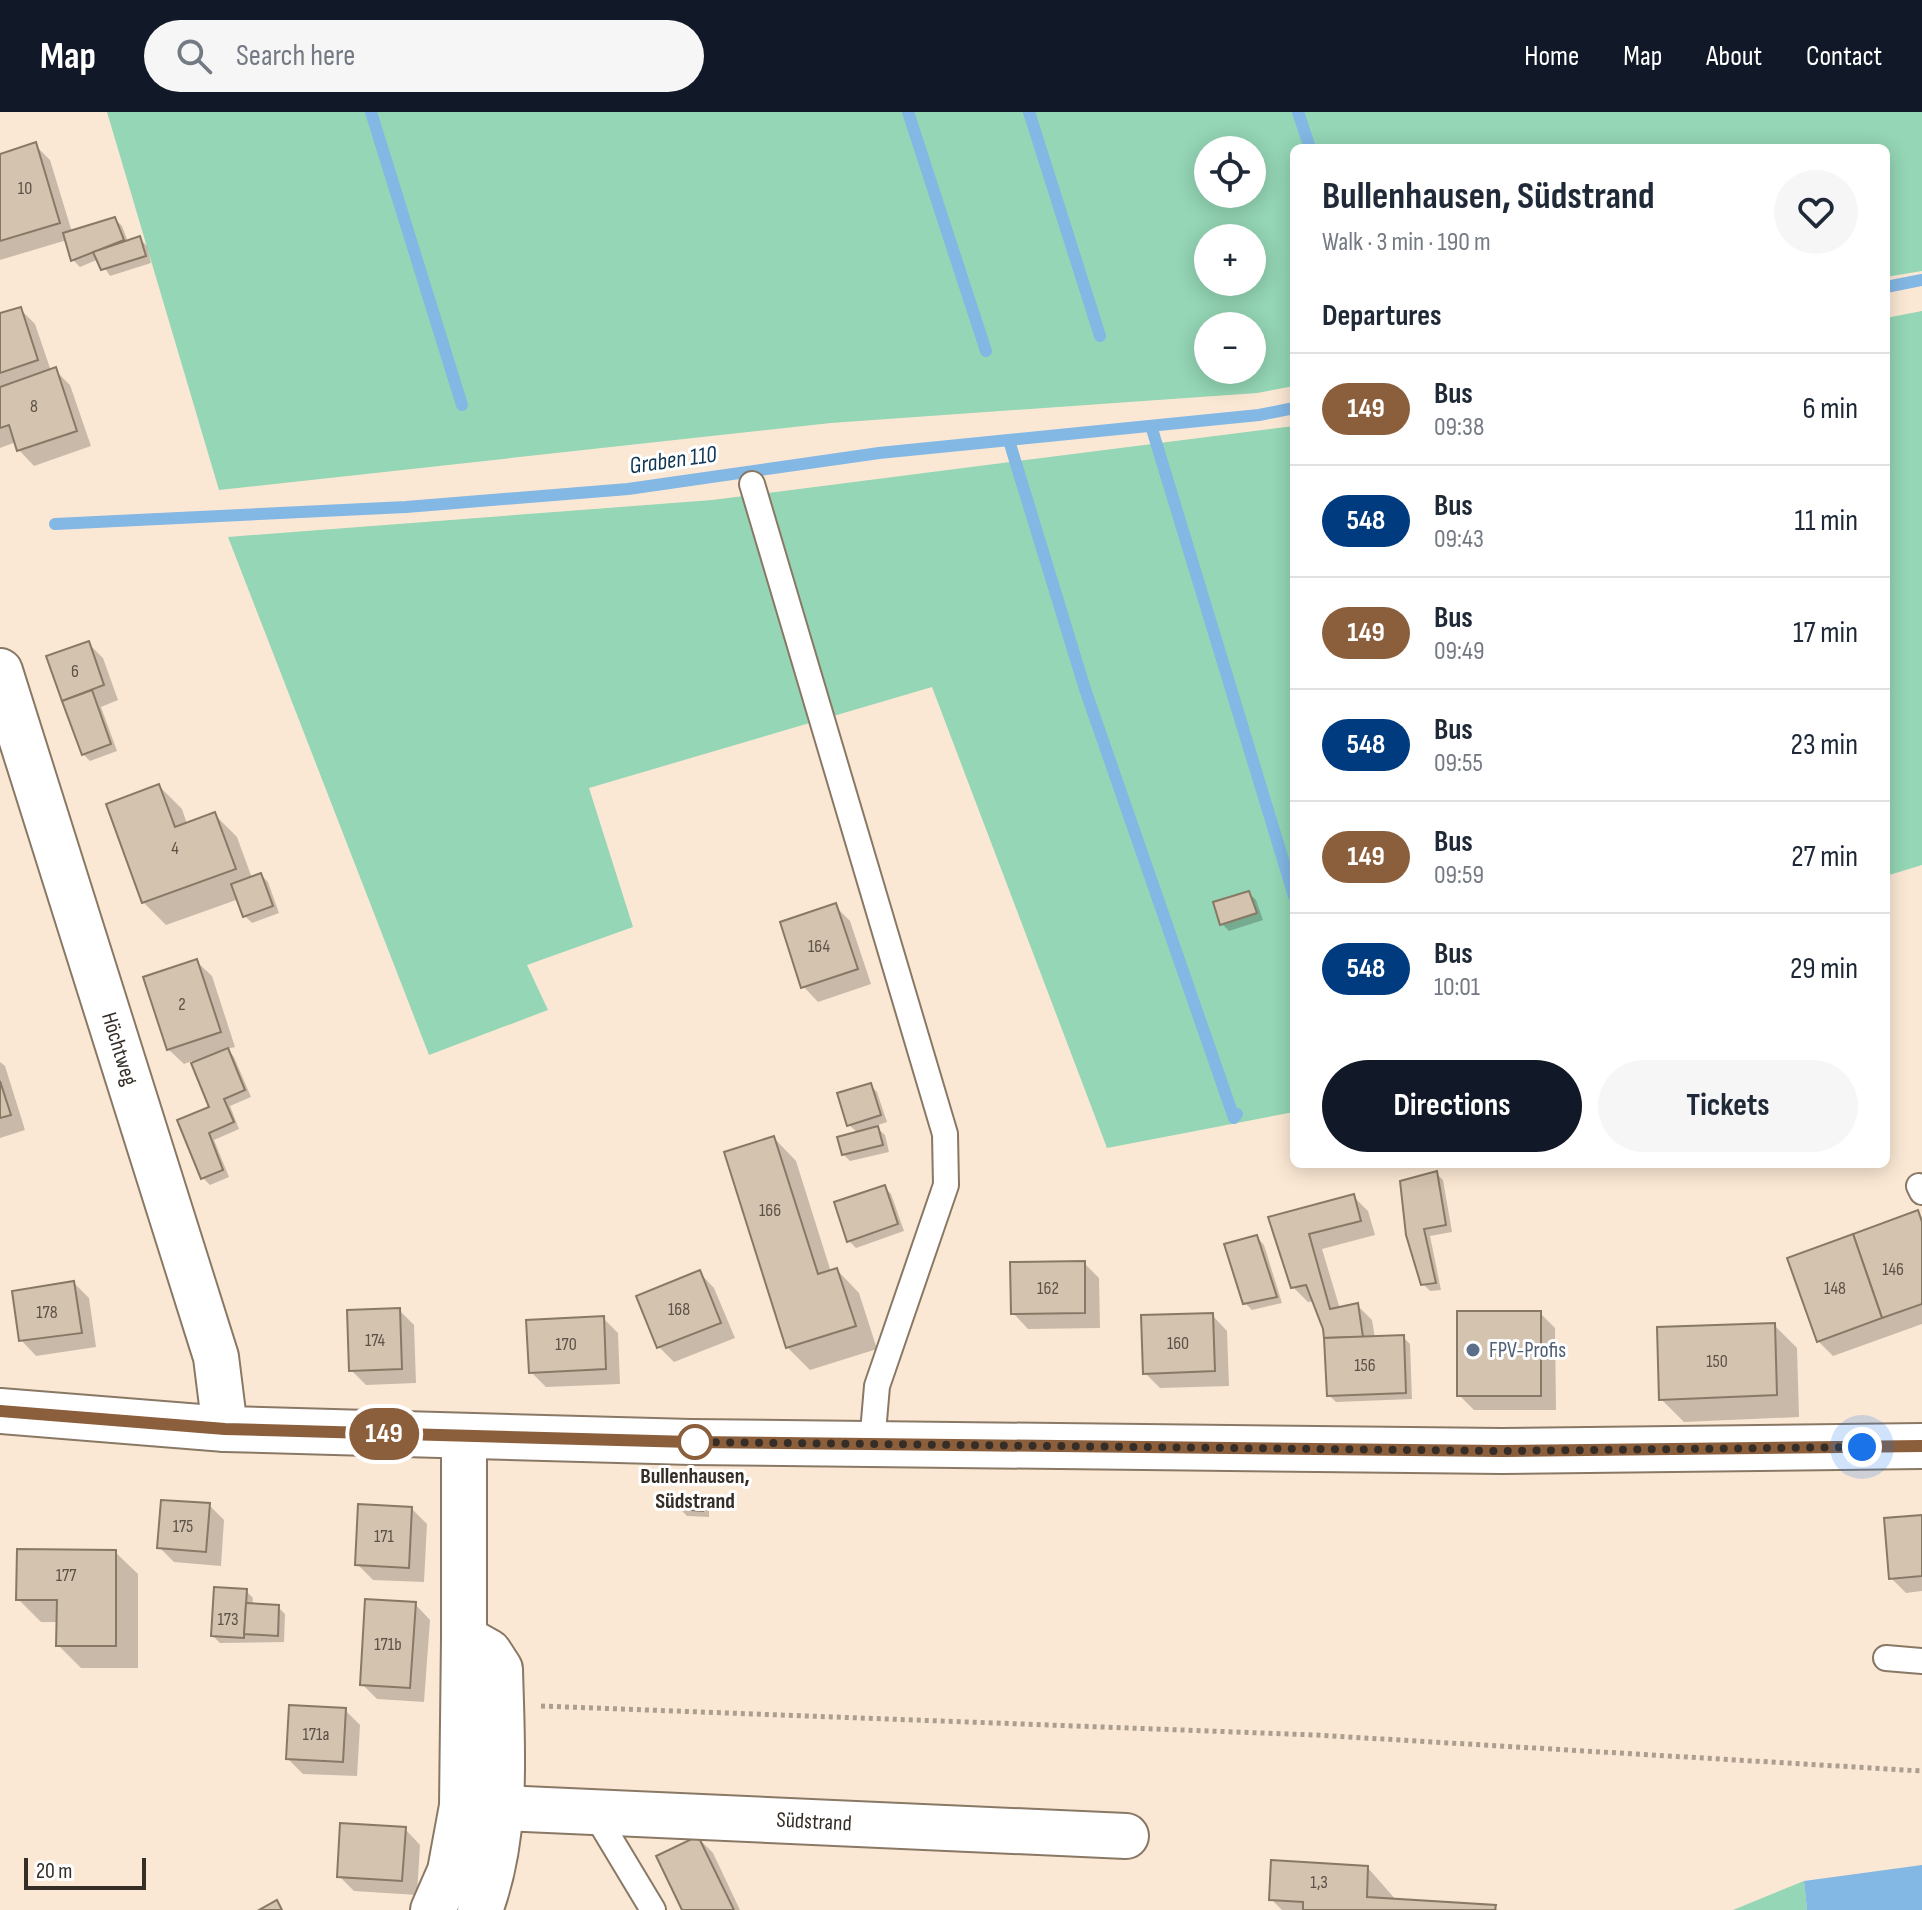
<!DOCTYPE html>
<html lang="en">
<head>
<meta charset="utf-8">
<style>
  :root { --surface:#fff; --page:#f6f6f7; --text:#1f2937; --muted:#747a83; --line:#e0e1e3; --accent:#111827 }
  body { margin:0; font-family:"Sofia Sans Condensed",sans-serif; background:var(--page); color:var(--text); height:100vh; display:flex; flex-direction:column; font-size:30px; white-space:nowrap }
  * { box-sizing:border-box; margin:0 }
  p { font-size:26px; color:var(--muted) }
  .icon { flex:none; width:44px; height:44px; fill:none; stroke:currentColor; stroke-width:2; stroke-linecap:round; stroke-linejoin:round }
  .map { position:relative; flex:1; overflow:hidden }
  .details { position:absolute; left:1290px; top:32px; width:600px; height:1024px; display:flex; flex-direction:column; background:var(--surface); border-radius:12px; box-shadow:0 4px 20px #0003 }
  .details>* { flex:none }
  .badge { padding:0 16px; border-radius:26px; font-size:28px; line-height:52px }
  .fabs { position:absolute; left:1194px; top:24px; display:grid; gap:16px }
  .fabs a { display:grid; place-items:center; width:72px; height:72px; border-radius:50%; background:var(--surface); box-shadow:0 4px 20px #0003; font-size:40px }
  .scale { position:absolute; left:24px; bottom:20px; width:122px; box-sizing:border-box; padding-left:8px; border:4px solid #352d26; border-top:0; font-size:22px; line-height:28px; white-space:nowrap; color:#352d26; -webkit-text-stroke:6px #fff; paint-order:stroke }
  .you { position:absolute; width:40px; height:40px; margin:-20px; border:6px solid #fff; border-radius:50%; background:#1a73e8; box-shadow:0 0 0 12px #1a73e833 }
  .map>.badge { position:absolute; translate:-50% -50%; box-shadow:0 0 0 4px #fff }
  h2 { padding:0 32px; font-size:30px; line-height:72px }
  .round { display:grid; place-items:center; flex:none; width:84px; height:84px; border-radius:42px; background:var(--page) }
  .headline { display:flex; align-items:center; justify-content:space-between; height:136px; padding:0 32px }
  h1 { font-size:38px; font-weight:700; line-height:60px }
  .cta { display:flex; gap:16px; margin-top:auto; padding:16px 32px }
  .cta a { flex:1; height:92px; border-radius:48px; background:var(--accent); color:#fff; font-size:32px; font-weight:700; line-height:92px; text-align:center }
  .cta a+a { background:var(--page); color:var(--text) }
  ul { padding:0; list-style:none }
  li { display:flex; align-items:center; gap:24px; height:112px; padding:0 32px; border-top:2px solid var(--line) }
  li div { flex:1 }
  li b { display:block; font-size:30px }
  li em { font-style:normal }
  li .badge { min-width:88px; font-weight:700; text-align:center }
  header { display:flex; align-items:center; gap:48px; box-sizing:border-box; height:112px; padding:0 40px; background:var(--accent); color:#fff }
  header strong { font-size:38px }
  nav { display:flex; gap:44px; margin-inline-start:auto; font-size:28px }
  .search { width:560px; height:72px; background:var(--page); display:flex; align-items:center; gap:20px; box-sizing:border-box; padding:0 28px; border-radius:44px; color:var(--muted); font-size:30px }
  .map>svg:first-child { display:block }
</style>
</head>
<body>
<header>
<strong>Map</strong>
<div class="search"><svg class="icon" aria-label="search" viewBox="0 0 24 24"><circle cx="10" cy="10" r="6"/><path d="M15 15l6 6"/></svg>Search here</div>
<nav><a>Home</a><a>Map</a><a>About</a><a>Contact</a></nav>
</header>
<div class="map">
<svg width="1922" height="1798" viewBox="0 0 1922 1798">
  <rect width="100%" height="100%" fill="#fbe8d4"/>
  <g fill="#94d6b5" fill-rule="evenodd">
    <path d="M107,0H1922V159L1886,165V36H1294V274L1257,281L831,311L219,378ZM1252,38V82H1208V38ZM1252,126V170H1208V126ZM1208,214H1252V258H1208Z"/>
    <path d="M1922,199V753L1886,764V206Z"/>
    <path d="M1294,314V1000L1107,1036L932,575L589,676L633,815L527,853L548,898L429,943L228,425L712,388Z"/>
    <path d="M1804,1769L1807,1798H1733Z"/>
  </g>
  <path fill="#83b7e4" d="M1922,1753V1798H1807L1804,1769Z"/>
  <g fill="#0003">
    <path d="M35,33L50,48L72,120L115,107L122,114L128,130L140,127L147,134L151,151L110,164L99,147L80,155L73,148L67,128L0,148V44Z"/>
    <path d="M20,197L35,212L51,259L55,258L70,273L91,334L34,354L19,338L16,330L0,336V204Z"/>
    <path d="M88,531L103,546L118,588L101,595L117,639L90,649L83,642L49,545Z"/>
    <path d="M159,674L182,697L187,712L214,702L237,725L252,766L261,763L268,770L279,801L252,811L245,804L239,787L166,813L143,790Z"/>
    <path d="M1249,781L1256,788L1263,808L1229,819L1222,812Z"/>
    <path d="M835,794L850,809L871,872L818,890L803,874Z"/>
    <path d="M196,849L212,864L235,935L227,937L234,945L251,985L230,994L239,1017L214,1028L229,1065L210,1073L203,1066L180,1009L212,996L192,949L184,952L168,937Z"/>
    <path d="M0,950L5,954L25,1018L0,1026Z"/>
    <path d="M870,973L877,980L887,1010L875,1014L885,1023L889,1040L850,1049L843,1042L858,1021L849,1013Z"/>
    <path d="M774,1026L796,1049L831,1160L837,1158L859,1181L877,1237L810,1258L787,1235Z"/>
    <path d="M1436,1061L1443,1068L1452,1120L1430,1124L1441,1178L1430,1179L1422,1171L1408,1122Z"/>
    <path d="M884,1075L891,1082L904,1119L856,1136L849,1129Z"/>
    <path d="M1353,1084L1368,1099L1375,1123L1322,1137L1340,1197L1357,1193L1372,1208L1375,1226L1403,1225L1410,1232L1412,1287L1336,1290L1329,1283L1326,1226L1314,1189L1308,1190L1293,1175L1271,1106Z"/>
    <path d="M1917,1101L1922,1105V1212L1833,1244L1818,1229Z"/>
    <path d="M1257,1125L1264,1133L1282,1191L1252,1198L1245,1191Z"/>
    <path d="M1084,1151L1099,1166L1100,1216L1028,1217L1013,1201Z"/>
    <path d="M699,1160L714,1176L735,1226L674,1250L659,1235L639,1185Z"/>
    <path d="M74,1171L89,1186L96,1235L36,1244L21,1228Z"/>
    <path d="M399,1198L414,1213L416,1271L366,1273L351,1258Z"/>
    <path d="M1540,1201L1555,1216L1556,1298H1474L1459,1283Z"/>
    <path d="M1212,1203L1227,1219L1229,1274L1160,1276L1145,1261Z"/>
    <path d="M603,1206L618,1221L620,1272L546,1275L531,1260Z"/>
    <path d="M1774,1213L1797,1236L1799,1305L1684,1310L1661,1287Z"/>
    <path d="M702,1390L709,1397V1405L687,1404L680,1397Z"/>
    <path d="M209,1393L224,1408L221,1454L174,1450L159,1435Z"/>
    <path d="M412,1397L427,1412L424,1470L373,1468L357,1452Z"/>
    <path d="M1922,1405V1479L1906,1481L1891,1466Z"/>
    <path d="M115,1440L138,1462V1556H81L58,1533L59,1510H41L18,1487Z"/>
    <path d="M246,1479L253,1486L252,1493L278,1495L285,1502L284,1530L220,1531L213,1524Z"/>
    <path d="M415,1492L430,1508L424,1590L377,1587L362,1572Z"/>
    <path d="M345,1598L360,1613L357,1664L303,1662L288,1647Z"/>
    <path d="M405,1717L420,1733L417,1783L354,1779L339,1764Z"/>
    <path d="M698,1726L713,1741L740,1798H684Z"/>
    <path d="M1368,1756L1397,1789L1495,1795L1498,1798H1282L1271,1787Z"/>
  </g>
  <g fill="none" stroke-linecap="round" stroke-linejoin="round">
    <g stroke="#83b7e4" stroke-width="12">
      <path d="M371,0L462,293"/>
      <path d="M908,0L986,239"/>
      <path d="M1029,0L1100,224"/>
      <path d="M1298,0L1310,36"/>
      <path d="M1886,175L1922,168"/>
      <path d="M1152,317L1294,784"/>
      <path d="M1010,332L1085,577L1234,1006L1237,1002"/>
      <path d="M55,412L406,395L628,377L879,341L1259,303L1294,296"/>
    </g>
  </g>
  <g fill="#d4c3ae" stroke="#887966" stroke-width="2">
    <path d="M36,30L60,111L0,129V42Z"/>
    <path d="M115,105L124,128L71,149L63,121Z"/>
    <path d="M140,124L146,144L101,158L93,140Z"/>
    <path d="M21,195L38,248L0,261V201Z"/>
    <path d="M56,255L77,319L17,339L9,313L0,316V275Z"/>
    <path d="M89,529L104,573L62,589L46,544Z"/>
    <path d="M92,578L111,632L82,643L62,589Z"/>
    <path d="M159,672L175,715L215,700L236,757L142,791L106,692Z"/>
    <path d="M261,761L273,794L243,805L231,772Z"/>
    <path d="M1249,779L1257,801L1220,813L1213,790Z"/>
    <path d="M836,791L858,857L801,876L780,810Z"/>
    <path d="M197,847L221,920L167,938L143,865Z"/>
    <path d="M228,936L245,978L224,987L234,1010L209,1021L223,1058L201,1067L177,1008L209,995L191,951Z"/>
    <path d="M0,969L11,1003L0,1006Z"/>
    <path d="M871,971L881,1003L847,1014L837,981Z"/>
    <path d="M878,1014L883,1033L842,1043L837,1025Z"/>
    <path d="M774,1024L818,1162L837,1156L856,1214L786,1236L724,1040Z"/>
    <path d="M1437,1059L1446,1113L1424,1117L1436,1171L1421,1173L1406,1123L1400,1069Z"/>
    <path d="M885,1073L898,1112L847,1130L834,1090Z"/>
    <path d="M1354,1082L1361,1109L1309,1122L1330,1197L1358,1191L1363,1225L1324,1226L1323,1217L1306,1173L1291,1176L1268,1105Z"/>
    <path d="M1918,1098L1922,1110V1192L1882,1206L1853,1122Z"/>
    <path d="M1853,1122L1882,1206L1817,1230L1787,1146Z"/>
    <path d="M1257,1123L1277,1185L1243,1192L1224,1132Z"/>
    <path d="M1085,1149V1201L1011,1202L1010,1150Z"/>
    <path d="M700,1158L721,1211L657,1236L636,1184Z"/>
    <path d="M74,1169L82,1221L19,1229L12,1179Z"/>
    <path d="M400,1196L402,1257L349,1259L347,1198Z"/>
    <rect x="1457" y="1199" width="84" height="85"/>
    <path d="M1213,1201L1215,1259L1143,1262L1141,1203Z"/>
    <path d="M604,1204L606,1257L529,1261L526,1208Z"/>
    <path d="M1775,1211L1777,1283L1659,1288L1657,1215Z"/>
    <path d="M1404,1223L1406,1281L1327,1284L1324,1226Z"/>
    <path d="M678,1387L703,1388V1399L678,1397Z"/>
    <path d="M161,1388L210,1391L206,1440L157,1436Z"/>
    <path d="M358,1392L412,1395L409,1456L355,1453Z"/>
    <path d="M1922,1403V1464L1889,1467L1884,1406Z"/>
    <path d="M17,1437L116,1438V1534H56L57,1488H16Z"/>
    <path d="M214,1475L247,1477L244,1526L211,1524Z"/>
    <path d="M365,1487L416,1490L410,1576L360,1573Z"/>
    <path d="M246,1491L279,1493L278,1524L244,1522Z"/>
    <path d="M289,1593L346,1596L343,1650L286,1647Z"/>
    <path d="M340,1711L406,1715L402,1769L337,1765Z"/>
    <path d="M698,1724L734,1798H682L656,1744Z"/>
    <path d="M1271,1748L1368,1754L1367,1785L1496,1793L1495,1798H1303V1790L1269,1788Z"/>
    <path d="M277,1788L282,1798H259Z"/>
  </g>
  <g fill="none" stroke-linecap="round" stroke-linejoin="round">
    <defs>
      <g id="service">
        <path d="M752,372L945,1022L946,1073L877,1274L872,1332"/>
        <path d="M1919,1074L1922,1080"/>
        <path d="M1886,1546L1922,1549"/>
        <path d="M594,1700L653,1798"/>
      </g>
      <g id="minor">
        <path d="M0,559L216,1245L225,1317"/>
        <path d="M464,1324V1526L489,1540L500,1557C502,1638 509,1721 480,1798"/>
        <path d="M502,1696L1126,1724"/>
        <path d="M433,1798L450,1759L462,1694L464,1526"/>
      </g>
      <path id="tertiary" d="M0,1299L225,1317L691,1330L1502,1339L1922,1334"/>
    </defs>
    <use href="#service" stroke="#897865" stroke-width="28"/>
    <use href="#minor" stroke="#897865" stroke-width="48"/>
    <use href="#tertiary" stroke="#897865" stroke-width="48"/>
    <path stroke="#ac9e8f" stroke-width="5" stroke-dasharray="4 4" stroke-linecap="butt" d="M541,1594L1315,1623L1922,1659"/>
    <use href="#service" stroke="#fff" stroke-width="24"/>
    <use href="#minor" stroke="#fff" stroke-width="44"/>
    <use href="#tertiary" stroke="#fff" stroke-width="44"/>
  </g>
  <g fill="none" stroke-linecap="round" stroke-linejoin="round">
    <defs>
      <path id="line" d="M0,1299L225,1317L691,1330L1502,1339L1922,1334"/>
    </defs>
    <use href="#line" stroke="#fff" stroke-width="18"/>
    <use href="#line" stroke="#8b5e3c" stroke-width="12"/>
    <path stroke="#352d26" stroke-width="8" stroke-dasharray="0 14.4" d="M695,1330H691L1502,1339L1862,1335"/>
  </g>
  <circle fill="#5c6f8a" stroke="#fff" stroke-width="3" cx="1473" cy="1238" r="8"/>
  <circle fill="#fff" stroke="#8b5e3c" stroke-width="4" cx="695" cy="1330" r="16"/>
  <g text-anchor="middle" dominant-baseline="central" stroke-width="6" stroke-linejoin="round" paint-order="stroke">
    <g font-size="18" fill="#5d5248">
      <text x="25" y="76">10</text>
      <text x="34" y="294">8</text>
      <text x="75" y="559">6</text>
      <text x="175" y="736">4</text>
      <text x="819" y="834">164</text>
      <text x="182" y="892">2</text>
      <text x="770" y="1098">166</text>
      <text x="1893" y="1157">146</text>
      <text x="1048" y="1176">162</text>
      <text x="1835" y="1176">148</text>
      <text x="679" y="1197">168</text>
      <text x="47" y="1200">178</text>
      <text x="375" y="1228">174</text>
      <text x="1178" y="1231">160</text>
      <text x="566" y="1232">170</text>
      <text x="1717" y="1249">150</text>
      <text x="1365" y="1253">156</text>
      <text x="183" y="1414">175</text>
      <text x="384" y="1424">171</text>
      <text x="66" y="1463">177</text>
      <text x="228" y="1507">173</text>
      <text x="388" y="1532">171b</text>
      <text x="316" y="1622">171a</text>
      <text x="1319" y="1770">1,3</text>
    </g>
    <g font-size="22" fill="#352d26" stroke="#fff">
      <text transform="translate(119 937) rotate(73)">Höchtweg</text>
      <text transform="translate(814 1710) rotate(3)">Südstrand</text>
    </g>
    <g font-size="22" fill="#4e5e75" stroke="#fff" text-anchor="start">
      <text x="1489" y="1238">FPV-Profis</text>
    </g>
    <g font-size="22" font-weight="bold" fill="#352d26" stroke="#fff">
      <text x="695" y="1364">Bullenhausen,<tspan x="695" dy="25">Südstrand</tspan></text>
    </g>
    <g font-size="24" font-style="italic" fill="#0f3755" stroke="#fff">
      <text transform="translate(673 348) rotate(-8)">Graben 110</text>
    </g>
  </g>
</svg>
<div class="fabs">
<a><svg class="icon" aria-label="locate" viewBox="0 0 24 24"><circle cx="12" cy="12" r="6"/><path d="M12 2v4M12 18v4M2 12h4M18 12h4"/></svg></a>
<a>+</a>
<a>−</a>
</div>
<div class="scale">20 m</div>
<div class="you" style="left:1862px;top:1335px"></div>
<b class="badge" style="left:384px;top:1322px;background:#8b5e3c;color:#fff">149</b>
<section class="details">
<div class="headline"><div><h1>Bullenhausen, Südstrand</h1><p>Walk · 3 min · 190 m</p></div><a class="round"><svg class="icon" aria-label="heart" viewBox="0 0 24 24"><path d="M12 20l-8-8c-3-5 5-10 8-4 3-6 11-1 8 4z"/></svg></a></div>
<h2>Departures</h2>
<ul>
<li><span class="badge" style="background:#8b5e3c;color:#fff">149</span><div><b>Bus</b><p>09:38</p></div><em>6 min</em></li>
<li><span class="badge" style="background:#003b80;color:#fff">548</span><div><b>Bus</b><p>09:43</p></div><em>11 min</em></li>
<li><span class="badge" style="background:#8b5e3c;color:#fff">149</span><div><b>Bus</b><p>09:49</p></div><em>17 min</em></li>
<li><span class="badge" style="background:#003b80;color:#fff">548</span><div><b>Bus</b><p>09:55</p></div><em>23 min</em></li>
<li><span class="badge" style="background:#8b5e3c;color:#fff">149</span><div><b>Bus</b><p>09:59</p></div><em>27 min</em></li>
<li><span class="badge" style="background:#003b80;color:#fff">548</span><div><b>Bus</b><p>10:01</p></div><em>29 min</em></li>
</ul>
<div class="cta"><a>Directions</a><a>Tickets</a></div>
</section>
</div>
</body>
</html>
